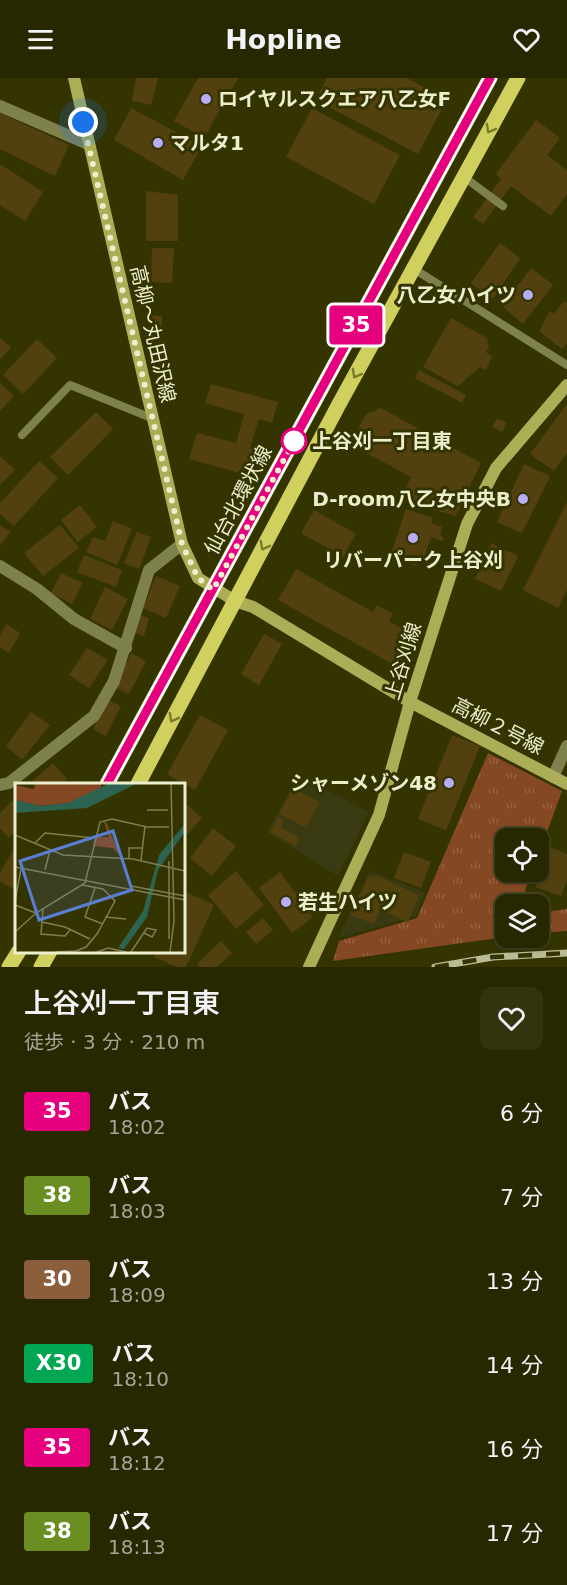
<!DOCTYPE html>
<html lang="ja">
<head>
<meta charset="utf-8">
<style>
  :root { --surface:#272700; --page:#33330f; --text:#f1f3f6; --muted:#a4a599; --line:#434422 }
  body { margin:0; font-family:"DejaVu Sans","Noto Sans JP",sans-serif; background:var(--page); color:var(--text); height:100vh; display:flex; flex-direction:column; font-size:22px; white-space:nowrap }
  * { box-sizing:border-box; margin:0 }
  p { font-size:20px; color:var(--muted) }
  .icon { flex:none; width:33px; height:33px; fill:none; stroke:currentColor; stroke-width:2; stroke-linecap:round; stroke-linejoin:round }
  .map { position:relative; height:889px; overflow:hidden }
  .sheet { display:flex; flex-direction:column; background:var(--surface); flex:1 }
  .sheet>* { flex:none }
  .badge { padding:0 12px; border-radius:4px; font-size:21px; line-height:39px }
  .tools { position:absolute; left:495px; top:750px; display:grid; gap:12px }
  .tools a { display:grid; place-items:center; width:54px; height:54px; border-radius:12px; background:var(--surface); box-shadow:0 2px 4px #0004,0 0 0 2px var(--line); font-size:30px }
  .you { position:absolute; width:30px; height:30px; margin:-15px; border:4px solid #fff; border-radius:50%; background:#1a73e8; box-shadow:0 0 0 9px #1a73e833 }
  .map>.badge { position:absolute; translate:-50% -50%; box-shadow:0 0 0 3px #fff }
  .round { display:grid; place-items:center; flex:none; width:63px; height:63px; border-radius:12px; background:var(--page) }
  .summary { display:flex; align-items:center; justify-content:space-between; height:102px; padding:0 24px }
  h1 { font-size:28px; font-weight:600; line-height:45px }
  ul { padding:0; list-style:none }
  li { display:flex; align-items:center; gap:18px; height:84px; padding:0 24px }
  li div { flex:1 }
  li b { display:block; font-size:22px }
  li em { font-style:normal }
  li .badge { min-width:66px; font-weight:700; text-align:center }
  header { display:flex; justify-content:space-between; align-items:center; height:78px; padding:0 24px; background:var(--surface); font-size:27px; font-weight:600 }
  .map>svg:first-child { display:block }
</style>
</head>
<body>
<header><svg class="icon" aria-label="menu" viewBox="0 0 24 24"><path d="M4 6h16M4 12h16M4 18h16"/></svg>Hopline<svg class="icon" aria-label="heart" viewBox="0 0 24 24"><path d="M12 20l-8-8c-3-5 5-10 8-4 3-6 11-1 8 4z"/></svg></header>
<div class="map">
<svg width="567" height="889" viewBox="0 0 567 889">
  <defs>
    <pattern id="park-tufts" width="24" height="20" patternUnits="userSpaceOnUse" patternTransform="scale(1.5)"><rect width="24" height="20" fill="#844822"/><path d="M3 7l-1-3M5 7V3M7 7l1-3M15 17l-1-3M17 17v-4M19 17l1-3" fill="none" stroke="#966341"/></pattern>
  </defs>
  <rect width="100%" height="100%" fill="#343400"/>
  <g fill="#393912">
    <path d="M299,697L369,734L338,798L267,754Z"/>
    <path d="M370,793L425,814L416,838L338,860Z"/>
  </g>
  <g fill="url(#park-tufts)">
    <path d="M488,675L562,713L539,776L538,760H506V794H532L520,826H506L505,859L333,883L339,863L417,840Z"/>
    <path d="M567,831V853L539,855V835Z"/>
  </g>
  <g fill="#52410f">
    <path d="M136,0H158L151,27L132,23Z"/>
    <path d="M198,0H238L204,60L174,43Z"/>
    <path d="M327,0H407L447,21L418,76L316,22Z"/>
    <path d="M131,30L202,68L183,102L114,62Z"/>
    <path d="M312,30L400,77L374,126L286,79Z"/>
    <path d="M0,35L69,67L55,98L0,71Z"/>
    <path d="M536,42L560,60L547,77L567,92V116L551,138L511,108L483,146L473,139L501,101L496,96Z"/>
    <path d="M0,86L43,114L25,143L0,127Z"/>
    <path d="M146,113L178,117V163H146Z"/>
    <path d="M500,165L520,180L493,221L471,205Z"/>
    <path d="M152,170H174L172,205L151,204Z"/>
    <path d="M531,190L553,207L523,246L502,228Z"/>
    <path d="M564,223L567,225V265L562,271L539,253L550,233L554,236Z"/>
    <path d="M148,237L162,238V251L151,253Z"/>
    <path d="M451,240L487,260L489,270L486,274L492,279L486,292L480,289L458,308L423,289Z"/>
    <path d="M0,260L11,269L0,282Z"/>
    <path d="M37,261L57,280L23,316L3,297Z"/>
    <path d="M419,292L466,317L462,325L415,300Z"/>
    <path d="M0,305L14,318L0,333Z"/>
    <path d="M211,306L278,324L272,345L259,341L250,370L254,371L247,397L189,381L197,355L236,365L244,336L205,325Z"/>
    <path d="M567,326V375L554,393L530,376Z"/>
    <path d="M381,330L481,385L456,438L400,423L411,399L350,366L366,336Z"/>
    <path d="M96,334L113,351L68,397L50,379Z"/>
    <path d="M497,340L507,345L502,354L492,349Z"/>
    <path d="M0,378L15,392L0,407Z"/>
    <path d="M39,383L58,400L14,448L0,436V425Z"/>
    <path d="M524,386L550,398L522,455L497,444Z"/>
    <path d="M567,424V512L558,530L523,512Z"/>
    <path d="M80,427L97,449L78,464L61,442Z"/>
    <path d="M406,431L433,440L431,445L442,449L440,456L444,461L441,463L431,459L423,482L419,481L416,488L390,478Z"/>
    <path d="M314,432L356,456L343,479L301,455Z"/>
    <path d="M113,443L132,451L117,487L86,474L93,459L105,463Z"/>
    <path d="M0,447L11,454L0,467Z"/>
    <path d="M60,447L79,470L43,498L24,475Z"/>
    <path d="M137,454L151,459L139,491L124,485Z"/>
    <path d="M491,465L518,478L501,513L475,501Z"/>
    <path d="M84,477L122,492L116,509L77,494Z"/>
    <path d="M296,491L373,534L377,527L393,536L389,543L415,558L398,589L278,522Z"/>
    <path d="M61,495L83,505L72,526L51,515Z"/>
    <path d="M156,498L180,508L166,540L143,530Z"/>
    <path d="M105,509L128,521L112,552L90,541Z"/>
    <path d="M139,537L149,540L144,558L134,555Z"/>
    <path d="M6,546L20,555L9,575L0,569V557Z"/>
    <path d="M264,556L282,566L259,607L241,596Z"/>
    <path d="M87,570L108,582L89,610L69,597Z"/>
    <path d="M131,575L146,583L129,616L114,609Z"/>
    <path d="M108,621L121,628L106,658L93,651Z"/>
    <path d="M31,634L50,647L22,682L6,668Z"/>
    <path d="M200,637L228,652L195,712L167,696Z"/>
    <path d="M452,657L480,668L446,752L418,741Z"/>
    <path d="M53,685L67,701L62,706H29Z"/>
    <path d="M292,710L320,724L306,750L279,736Z"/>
    <path d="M16,719V752L9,760L0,750V735Z"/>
    <path d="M183,723L202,740L186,758L183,755Z"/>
    <path d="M278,739L284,742L281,749L300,760L295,768L270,754Z"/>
    <path d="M213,750L236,768L212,798L190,780Z"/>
    <path d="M16,767V813L0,803V795Z"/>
    <path d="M550,769L567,776V802L561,818L535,809Z"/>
    <path d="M404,774L431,784L421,810L394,800Z"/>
    <path d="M236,793L264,827L236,851L208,817Z"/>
    <path d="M280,794L313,839L292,855L259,810Z"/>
    <path d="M377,798L419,817L408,844L380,832L374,846L350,837L368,799Z"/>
    <path d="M184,813L214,827L186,889H177L154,879L157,873H183Z"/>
    <path d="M263,840L273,852L256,866L246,854Z"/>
    <path d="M221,863L232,875L217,889H199L197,886Z"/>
  </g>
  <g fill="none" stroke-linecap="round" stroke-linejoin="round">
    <g stroke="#7f814d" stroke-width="8">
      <path d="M464,99L503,128"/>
      <path d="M414,191L567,287"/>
      <path d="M22,357L70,307L154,341"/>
    </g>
    <g stroke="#7f814d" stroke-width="12">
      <path d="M0,28L88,66"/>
      <path d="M0,488L37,511L74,541L126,570"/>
      <path d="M553,699L567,668"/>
      <path d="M0,707L9,705L94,638L114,603L149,492L182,466"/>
    </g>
    <g stroke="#acae57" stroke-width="12">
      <path d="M74,0L182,466L198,500L235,523L253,529L410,624L567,706"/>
      <path d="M309,889L379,737L410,624L467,446L496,390L567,307"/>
    </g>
    <g stroke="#cfd05e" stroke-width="15">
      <path d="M107,706L490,0"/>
      <path d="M138,706L338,328L518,0"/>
      <path d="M9,889L19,873"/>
      <path d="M41,889L50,873"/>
    </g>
    <defs>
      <path id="rail" d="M435,889L493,879L567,875"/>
    </defs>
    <use href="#rail" stroke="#babb95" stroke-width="7"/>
    <use href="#rail" stroke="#343400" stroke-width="4.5" stroke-dasharray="14" stroke-linecap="butt"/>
  </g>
  <defs><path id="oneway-chevron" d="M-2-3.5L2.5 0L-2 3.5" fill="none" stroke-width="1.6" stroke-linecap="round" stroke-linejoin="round" transform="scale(1.5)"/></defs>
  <g stroke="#7a7a2a">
    <use href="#oneway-chevron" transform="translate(490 51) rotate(119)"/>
    <use href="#oneway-chevron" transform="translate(356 296) rotate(119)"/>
    <use href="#oneway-chevron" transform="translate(264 468) rotate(118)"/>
    <use href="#oneway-chevron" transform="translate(173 640) rotate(118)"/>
  </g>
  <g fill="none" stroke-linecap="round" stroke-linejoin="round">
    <defs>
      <path id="line" d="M107,706L490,0"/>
    </defs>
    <use href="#line" stroke="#fff" stroke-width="14"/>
    <use href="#line" stroke="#e6007e" stroke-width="9"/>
    <path stroke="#edeecd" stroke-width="6" stroke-dasharray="0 10.8" d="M83,44L182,466L198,500L213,512L294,363"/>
  </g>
  <g fill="#b6acf8" stroke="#343400" stroke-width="2">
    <circle cx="206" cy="21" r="6"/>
    <circle cx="158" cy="65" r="6"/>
    <circle cx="528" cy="217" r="6"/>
    <circle cx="523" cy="421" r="6"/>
    <circle cx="413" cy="460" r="6"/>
    <circle cx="449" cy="705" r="6"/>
    <circle cx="286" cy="824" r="6"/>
  </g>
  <circle fill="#fff" stroke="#e6007e" stroke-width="3" cx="294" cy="363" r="12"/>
  <g text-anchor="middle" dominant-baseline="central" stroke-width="6" stroke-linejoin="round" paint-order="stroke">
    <g font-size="20" font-weight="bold" fill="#edeecd" stroke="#343400" text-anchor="start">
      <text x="218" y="21">ロイヤルスクエア八乙女F</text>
      <text x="170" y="65">マルタ1</text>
      <text x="516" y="217" text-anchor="end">八乙女ハイツ</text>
      <text x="511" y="421" text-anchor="end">D-room八乙女中央B</text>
      <text x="413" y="482" text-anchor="middle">リバーパーク上谷刈</text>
      <text x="437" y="705" text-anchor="end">シャーメゾン48</text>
      <text x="298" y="824">若生ハイツ</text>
    </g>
    <g font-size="20" fill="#edeecd" stroke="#343400">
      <text transform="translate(153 256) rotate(77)">高柳～丸田沢線</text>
      <text transform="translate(238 422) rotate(-62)">仙台北環状線</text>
      <text transform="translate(403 583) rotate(-73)">上谷刈線</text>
      <text transform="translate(498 648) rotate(27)">高柳２号線</text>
    </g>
    <g font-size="20" font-weight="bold" fill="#edeecd" stroke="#343400" text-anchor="start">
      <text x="312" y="363">上谷刈一丁目東</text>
    </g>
  </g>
  <g transform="translate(15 705)">
    <rect width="170" height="170" fill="#343400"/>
    <path d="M20,0H86V6L53,20L25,23L0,17V2L19,6Z" fill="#844822"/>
    <path d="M89,39H91L105,72L98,65L78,63L80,54H94Z" fill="#844822"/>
    <path d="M95,0H123L72,25L0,30V17L25,23L53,20ZM169,42V50L143,87L132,134L109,166L103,165L128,128L144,72Z" fill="#2d6351"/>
    <path fill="none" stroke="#7e7e52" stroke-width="1.5" d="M132,27H153M0,52L48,72L118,76L170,88M20,60L30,50L79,55M114,75V65H128M126,77L130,43M154,78V156M0,84L170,117M30,87L35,67M116,103L170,113M80,105L70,134L88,141M0,118L6,86M0,122L21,130M28,126L26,151L50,153L55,147M90,134L111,136M27,139L50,144L75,156M0,149L21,130L70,100L85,39L97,36L132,44H154M40,169L61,168L71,164L82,151L100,118L88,106L67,102M82,169L93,165L111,169M116,169L132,145L141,147L137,154L129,150M155,169L159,138L156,0"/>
    <path fill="#5b7ed5" fill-opacity="0.15" stroke="#5b7ed5" stroke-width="3" d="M98,48L117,107L24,137L5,78Z"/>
    <rect width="170" height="170" fill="none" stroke="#edeecd" stroke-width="3"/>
  </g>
</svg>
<div class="tools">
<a><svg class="icon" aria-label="locate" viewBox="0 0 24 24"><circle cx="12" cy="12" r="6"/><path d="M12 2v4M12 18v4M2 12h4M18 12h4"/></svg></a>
<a><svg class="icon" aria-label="layers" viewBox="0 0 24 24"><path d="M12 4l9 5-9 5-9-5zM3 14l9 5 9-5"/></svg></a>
</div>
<div class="you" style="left:83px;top:44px"></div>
<b class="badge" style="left:356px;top:247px;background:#e6007e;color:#fff">35</b>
</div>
<section class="sheet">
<div class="summary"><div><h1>上谷刈一丁目東</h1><p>徒歩 · 3 分 · 210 m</p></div><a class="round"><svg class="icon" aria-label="heart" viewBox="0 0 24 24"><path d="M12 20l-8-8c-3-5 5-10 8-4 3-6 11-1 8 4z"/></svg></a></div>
<ul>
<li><span class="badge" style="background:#e6007e;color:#fff">35</span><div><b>バス</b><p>18:02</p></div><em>6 分</em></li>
<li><span class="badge" style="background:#6b8e23;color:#fff">38</span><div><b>バス</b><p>18:03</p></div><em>7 分</em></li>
<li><span class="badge" style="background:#8b5e3c;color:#fff">30</span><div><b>バス</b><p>18:09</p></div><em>13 分</em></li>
<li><span class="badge" style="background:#00a651;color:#fff">X30</span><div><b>バス</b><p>18:10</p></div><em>14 分</em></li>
<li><span class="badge" style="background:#e6007e;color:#fff">35</span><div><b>バス</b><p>18:12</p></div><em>16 分</em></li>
<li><span class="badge" style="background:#6b8e23;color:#fff">38</span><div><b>バス</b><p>18:13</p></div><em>17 分</em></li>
</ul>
</section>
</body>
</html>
